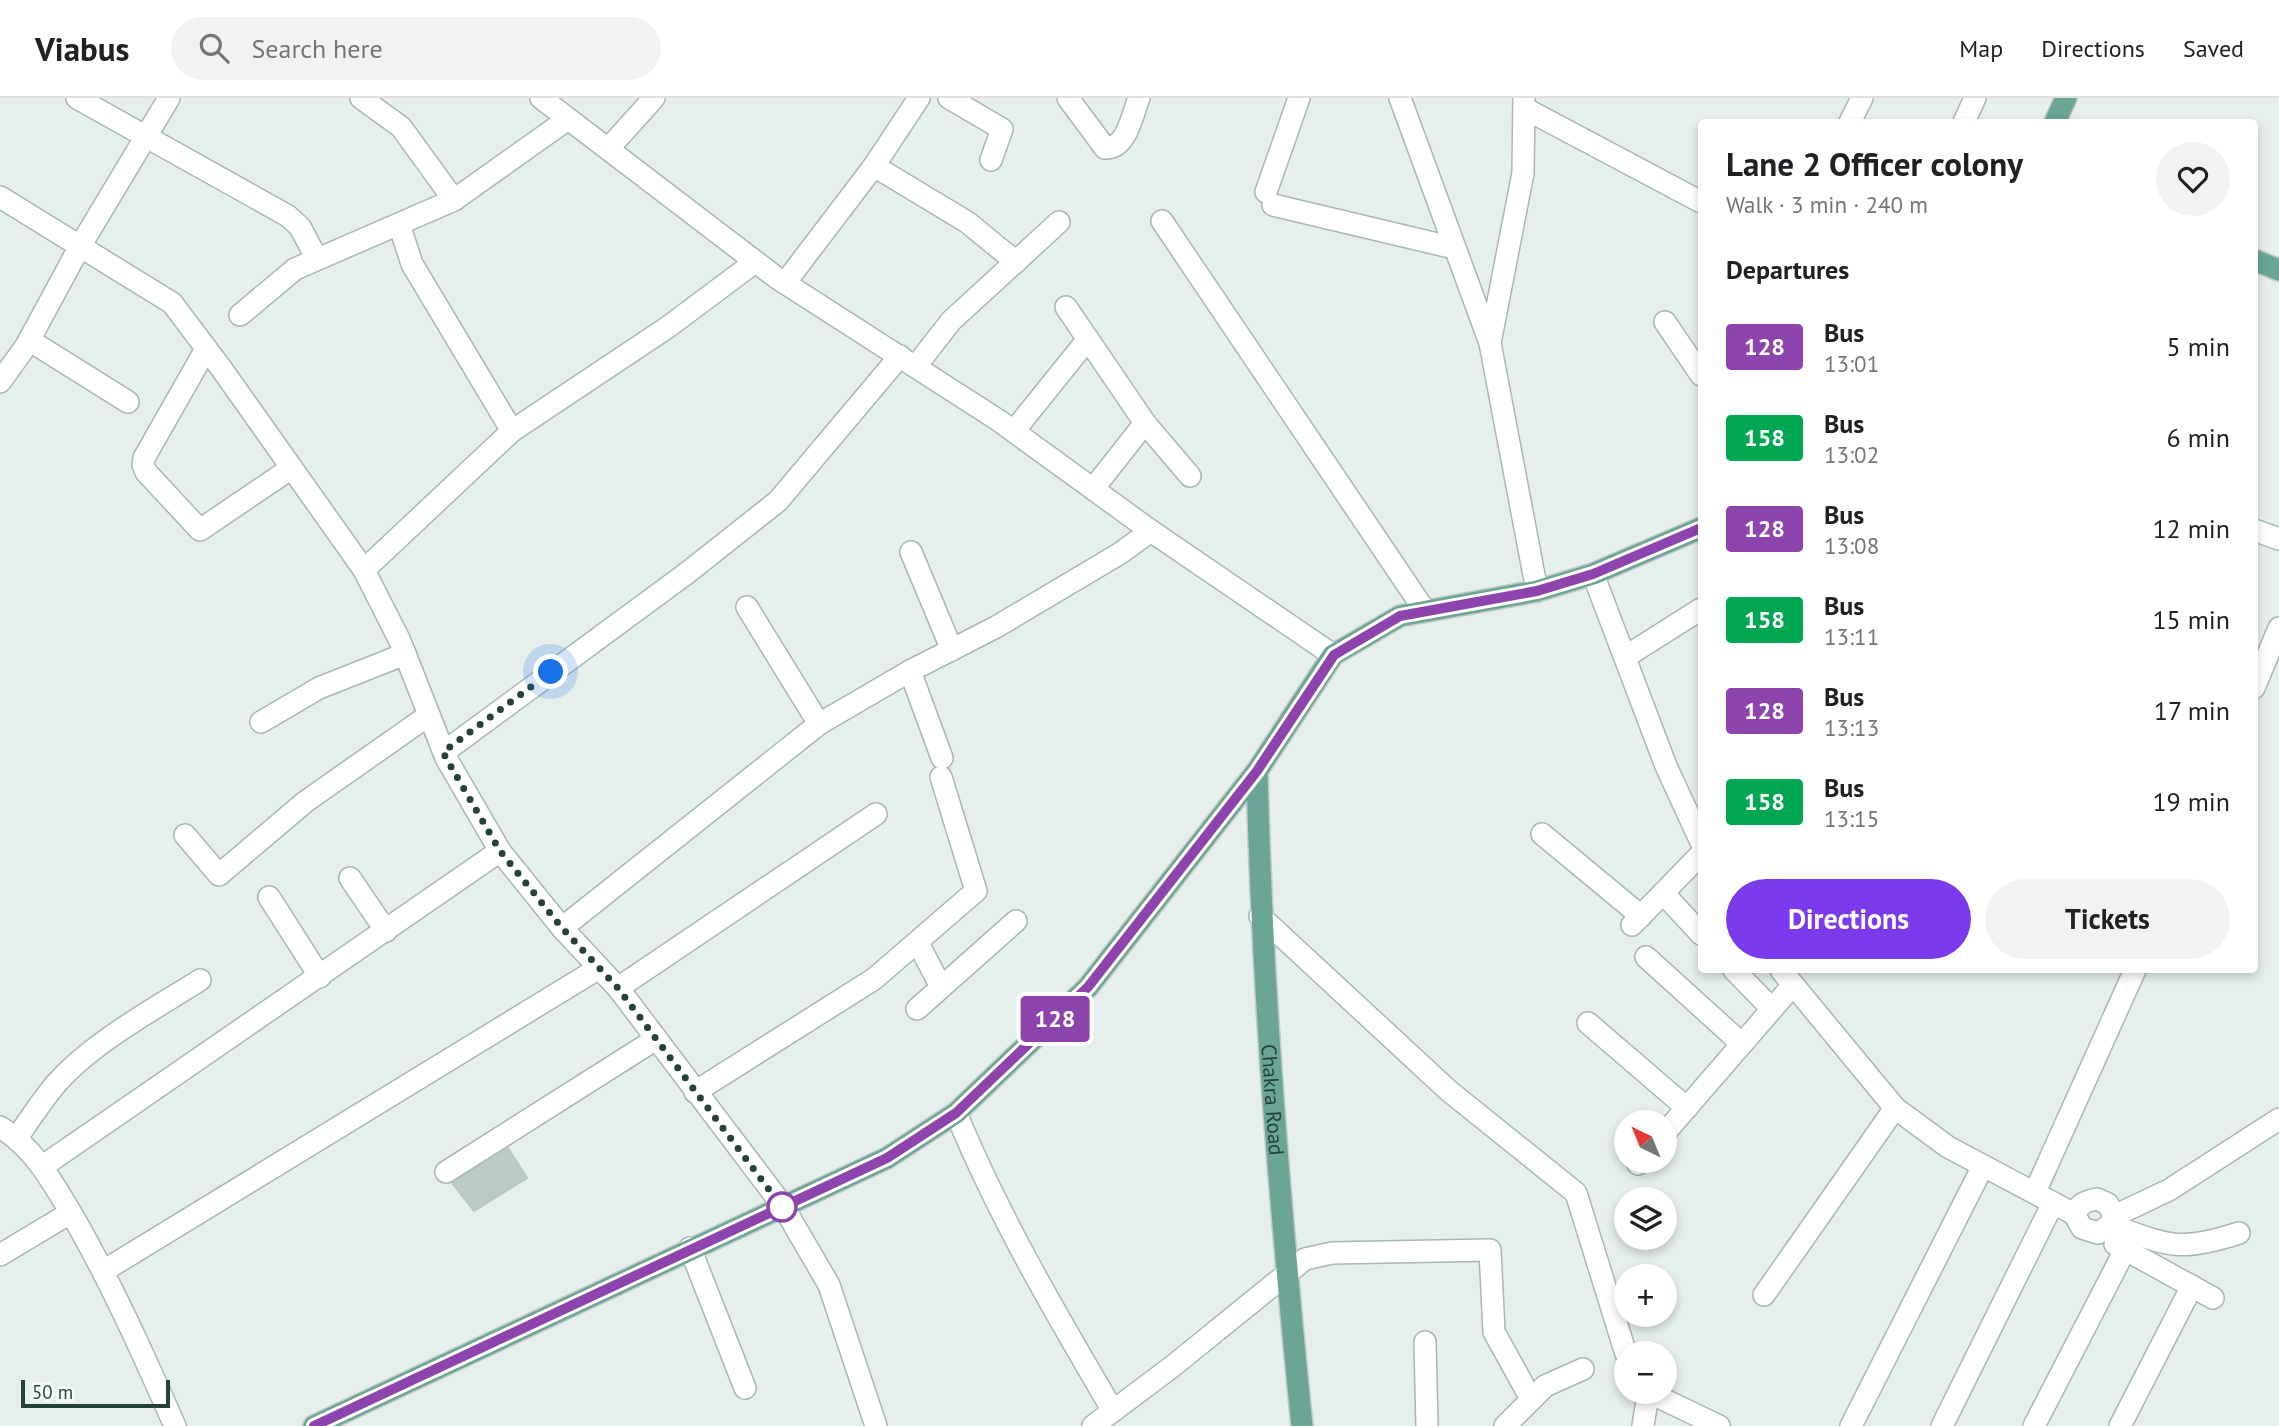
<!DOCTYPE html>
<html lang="en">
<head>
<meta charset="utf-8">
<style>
  :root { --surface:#fff; --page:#f2f2f2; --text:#202124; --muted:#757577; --line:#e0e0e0; --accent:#7c3aed }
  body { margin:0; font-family:"PT Sans",sans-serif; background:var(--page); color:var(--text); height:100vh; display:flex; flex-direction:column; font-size:26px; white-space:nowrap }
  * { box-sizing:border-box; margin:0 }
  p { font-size:23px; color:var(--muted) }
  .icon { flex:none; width:38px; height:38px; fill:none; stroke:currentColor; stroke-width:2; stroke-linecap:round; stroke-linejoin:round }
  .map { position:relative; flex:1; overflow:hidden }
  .details { position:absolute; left:1698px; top:21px; width:560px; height:854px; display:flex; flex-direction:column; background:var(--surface); border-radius:7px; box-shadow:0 4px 10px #0003 }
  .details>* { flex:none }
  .badge { padding:0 14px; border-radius:5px; font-size:24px; line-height:46px }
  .needle { width:46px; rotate:317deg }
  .buttons { position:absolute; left:1614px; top:1012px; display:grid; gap:14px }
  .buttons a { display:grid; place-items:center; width:63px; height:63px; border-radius:50%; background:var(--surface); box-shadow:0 4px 10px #0003; font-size:35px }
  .scale { position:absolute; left:21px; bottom:18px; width:149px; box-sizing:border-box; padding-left:7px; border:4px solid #24423a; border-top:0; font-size:19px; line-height:24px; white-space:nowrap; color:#24423a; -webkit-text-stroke:5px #f7fbf9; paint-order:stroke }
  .you { position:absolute; width:35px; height:35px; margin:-18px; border:5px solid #fff; border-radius:50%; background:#1a73e8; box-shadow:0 0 0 10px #1a73e833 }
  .map>.badge { position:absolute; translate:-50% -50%; box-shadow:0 0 0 4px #fff }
  h2 { padding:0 28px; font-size:26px; line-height:63px }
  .round { display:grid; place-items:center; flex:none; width:74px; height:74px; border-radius:37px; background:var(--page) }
  .headline { display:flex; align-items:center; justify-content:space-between; height:119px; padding:0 28px }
  h1 { font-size:33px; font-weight:600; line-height:52px }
  .action { display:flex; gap:14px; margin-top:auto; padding:14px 28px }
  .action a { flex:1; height:80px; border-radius:42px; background:var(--accent); color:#fff; font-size:28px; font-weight:600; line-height:80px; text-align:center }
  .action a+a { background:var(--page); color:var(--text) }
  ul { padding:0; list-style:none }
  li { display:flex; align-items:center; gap:21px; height:91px; padding:0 28px }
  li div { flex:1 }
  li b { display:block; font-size:26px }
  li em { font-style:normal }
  li .badge { min-width:77px; font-weight:700; text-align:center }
  header { display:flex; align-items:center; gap:42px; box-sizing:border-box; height:98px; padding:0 35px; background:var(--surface); border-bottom:2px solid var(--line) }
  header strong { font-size:33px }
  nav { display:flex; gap:38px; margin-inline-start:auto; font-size:24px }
  .search { width:490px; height:63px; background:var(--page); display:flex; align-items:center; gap:18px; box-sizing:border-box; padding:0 24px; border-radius:38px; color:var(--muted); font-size:26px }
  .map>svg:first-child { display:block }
</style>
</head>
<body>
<header>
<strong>Viabus</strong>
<div class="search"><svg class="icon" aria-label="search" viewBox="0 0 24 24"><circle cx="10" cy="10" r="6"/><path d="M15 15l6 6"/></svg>Search here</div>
<nav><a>Map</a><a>Directions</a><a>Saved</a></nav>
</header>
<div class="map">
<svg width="2279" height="1328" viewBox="0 0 2279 1328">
  <rect width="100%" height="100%" fill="#e6efeb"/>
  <path fill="#bbcac4" stroke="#b8c9c2" stroke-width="2" d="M508,1050L527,1080L474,1113L452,1085Z"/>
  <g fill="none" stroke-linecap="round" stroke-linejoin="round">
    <defs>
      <g id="minor">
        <path d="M77,0L288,118L300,129L317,161"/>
        <path d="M361,0L401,29L454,102"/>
        <path d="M541,0L777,180L998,322L1151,433L1333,557"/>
        <path d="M949,0L1002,31L991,62"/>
        <path d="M1068,0L1105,50C1127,51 1132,17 1139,0"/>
        <path d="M1400,0L1490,245L1537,493"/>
        <path d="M1524,10L1701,104"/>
        <path d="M1850,24L1862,0"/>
        <path d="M1964,24L1975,0"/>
        <path d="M608,51L654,0"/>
        <path d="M874,68L967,124L1016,164"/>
        <path d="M1266,94L1299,0"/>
        <path d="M0,99L172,205L221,270L364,472L400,543L446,660L500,753L562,830L618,890L783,1108L829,1187L876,1328"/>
        <path d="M1273,107L1454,150"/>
        <path d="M1162,123L1425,513"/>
        <path d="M399,126L412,166L512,333"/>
        <path d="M785,185L874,68L919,0"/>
        <path d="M1066,209L1145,325L1190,378"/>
        <path d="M240,217L295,171L454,102L568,21"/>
        <path d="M1665,224L1701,277"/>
        <path d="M29,242L128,304"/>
        <path d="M1490,245L1523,75L1524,0"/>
        <path d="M206,251L144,360L143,367L146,374L200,432L290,371"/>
        <path d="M916,268L951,223L1059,124"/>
        <path d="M0,284L26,248L79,150L169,0"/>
        <path d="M1014,333L1088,241"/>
        <path d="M1093,391L1145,325"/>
        <path d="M2254,432L2279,441"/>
        <path d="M911,454L952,552"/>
        <path d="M364,472L512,333L668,229L755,164"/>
        <path d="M1593,476L1666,668L1701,744"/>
        <path d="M747,509L819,626"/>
        <path d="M1625,559L1701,511"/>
        <path d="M910,573L942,660"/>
        <path d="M2254,590L2279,530"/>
        <path d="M261,624L319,590L405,556"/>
        <path d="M444,654L687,475L778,403L900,258"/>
        <path d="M1542,736L1641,818"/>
        <path d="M185,737L219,777L305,704L429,617"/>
        <path d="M350,780L386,833"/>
        <path d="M1663,795L1701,836"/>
        <path d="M269,799L320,879"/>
        <path d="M1260,818L1449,993L1576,1095L1626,1256"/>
        <path d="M1632,827L1701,756"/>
        <path d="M562,830L819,626L910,573L996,529L1119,456L1151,433"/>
        <path d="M918,845L941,889"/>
        <path d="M1646,859L1742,946"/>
        <path d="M1734,872L1772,911"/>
        <path d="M1781,872L1895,1010L1948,1049L2074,1116"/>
        <path d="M618,890L876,716"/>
        <path d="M917,911L1016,823"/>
        <path d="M1588,925L1687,1010"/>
        <path d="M695,994L874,881L976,793L941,679"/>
        <path d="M956,1015C999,1119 1056,1216 1113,1313"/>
        <path d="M0,1029C34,1050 51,1082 71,1115C111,1184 143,1256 175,1328"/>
        <path d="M1664,1036L1793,887"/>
        <path d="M17,1040C29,1022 41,1004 55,987C91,945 153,912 200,882"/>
        <path d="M1638,1066L1641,1062"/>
        <path d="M43,1068L500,753"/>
        <path d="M446,1074L656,941"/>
        <path d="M2035,1094L2135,872"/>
        <path d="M2097,1101L2108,1106L2114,1118L2110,1127L2098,1135L2082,1130L2074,1116C2079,1106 2086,1103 2097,1101Z"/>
        <path d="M2114,1118L2169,1092L2279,1021"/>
        <path d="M2110,1127C2168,1147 2178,1155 2239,1135"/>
        <path d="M2115,1146L2213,1200"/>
        <path d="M690,1150L745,1290"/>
        <path d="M0,1157L70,1115"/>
        <path d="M105,1172L599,870"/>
        <path d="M1764,1197L1895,1010"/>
        <path d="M1425,1244L1427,1328"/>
        <path d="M1646,1293L1719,1328"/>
        <path d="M1093,1328L1173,1268L1305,1161L1332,1155L1490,1152L1494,1234L1531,1301"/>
        <path d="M1505,1328L1545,1288L1583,1271"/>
        <path d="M1643,1328L1648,1296"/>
        <path d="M1851,1328L1982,1070"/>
        <path d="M1942,1328L2053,1105"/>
        <path d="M2034,1328L2125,1152"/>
        <path d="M2120,1328L2192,1188"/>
      </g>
      <g id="major">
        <path d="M2055,24L2066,0"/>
        <path d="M2254,162L2279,172"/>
        <path id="s1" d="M1257,673C1262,892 1280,1110 1302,1328"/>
        <path d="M314,1328L887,1060L956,1015L1088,889L1257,673L1333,557L1400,518L1537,493L1593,476L1701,430"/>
      </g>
    </defs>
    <use href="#minor" stroke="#a8b8b2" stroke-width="24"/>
    <use href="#major" stroke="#c2cac8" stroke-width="24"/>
    <use href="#minor" stroke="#fff" stroke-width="21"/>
    <use href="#major" stroke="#6aa596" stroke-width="21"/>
  </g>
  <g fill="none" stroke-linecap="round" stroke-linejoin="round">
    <defs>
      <path id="line" d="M314,1328L887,1060L956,1015L1088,889L1257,673L1334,557L1400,518L1537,493L1593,476L1701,430"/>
    </defs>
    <use href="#line" stroke="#fff" stroke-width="16"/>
    <use href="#line" stroke="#8e44ad" stroke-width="10"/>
    <path stroke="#24423a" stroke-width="7" stroke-dasharray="0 12.6" d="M551,574L443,654L446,660L500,753L562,830L618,890L782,1109"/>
  </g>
  <circle fill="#fff" stroke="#8e44ad" stroke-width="3.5" cx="782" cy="1109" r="14"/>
  <g text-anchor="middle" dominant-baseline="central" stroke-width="7" stroke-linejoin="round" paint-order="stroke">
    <g font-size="21" fill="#24423a" stroke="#f7fbf9">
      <text stroke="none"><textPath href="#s1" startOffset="329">Chakra Road</textPath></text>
    </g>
  </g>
</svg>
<div class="buttons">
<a><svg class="needle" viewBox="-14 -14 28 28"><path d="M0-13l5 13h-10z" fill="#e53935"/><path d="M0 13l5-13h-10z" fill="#757577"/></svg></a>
<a><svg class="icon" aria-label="layers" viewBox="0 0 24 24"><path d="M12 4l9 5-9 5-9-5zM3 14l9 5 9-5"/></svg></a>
<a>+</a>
<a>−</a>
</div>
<div class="scale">50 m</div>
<div class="you" style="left:551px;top:574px"></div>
<b class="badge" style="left:1055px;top:921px;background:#8e44ad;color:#fff">128</b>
<section class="details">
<div class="headline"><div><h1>Lane 2 Officer colony</h1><p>Walk · 3 min · 240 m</p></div><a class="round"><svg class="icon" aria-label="heart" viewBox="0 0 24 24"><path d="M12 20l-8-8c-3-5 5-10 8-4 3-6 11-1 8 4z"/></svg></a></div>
<h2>Departures</h2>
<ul>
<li><span class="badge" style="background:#8e44ad;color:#fff">128</span><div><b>Bus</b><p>13:01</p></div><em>5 min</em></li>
<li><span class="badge" style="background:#00a651;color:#fff">158</span><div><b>Bus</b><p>13:02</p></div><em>6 min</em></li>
<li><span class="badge" style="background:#8e44ad;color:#fff">128</span><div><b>Bus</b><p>13:08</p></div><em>12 min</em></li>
<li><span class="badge" style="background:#00a651;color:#fff">158</span><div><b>Bus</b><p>13:11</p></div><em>15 min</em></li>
<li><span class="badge" style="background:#8e44ad;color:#fff">128</span><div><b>Bus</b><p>13:13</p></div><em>17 min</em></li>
<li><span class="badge" style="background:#00a651;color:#fff">158</span><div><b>Bus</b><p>13:15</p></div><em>19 min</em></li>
</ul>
<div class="action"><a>Directions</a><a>Tickets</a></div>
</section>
</div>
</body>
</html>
